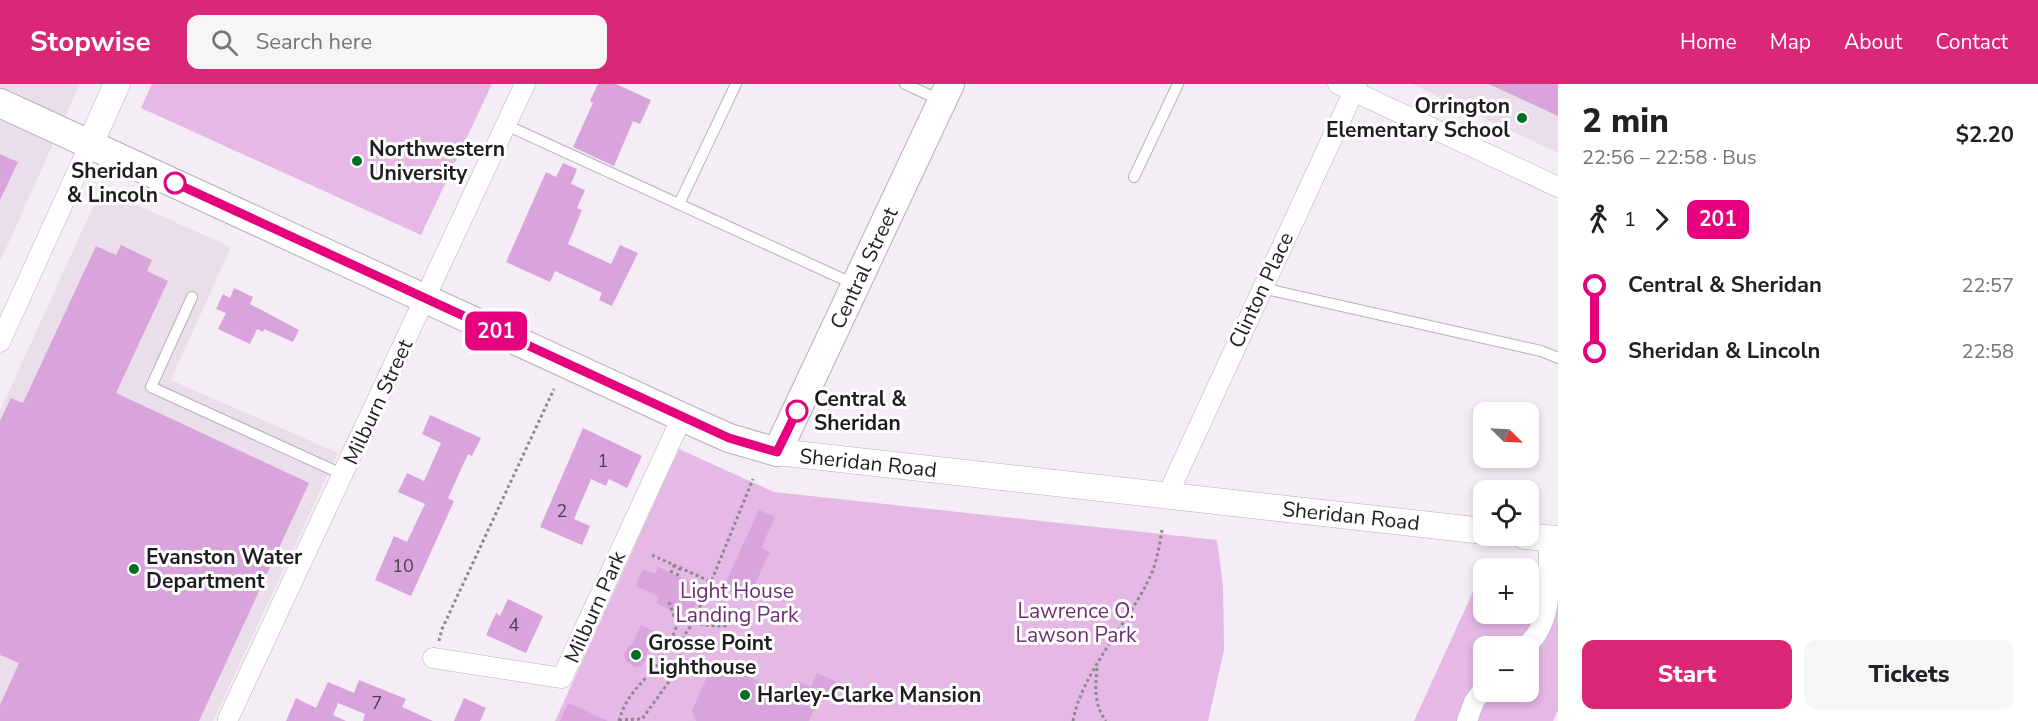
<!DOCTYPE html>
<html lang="en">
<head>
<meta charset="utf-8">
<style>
  :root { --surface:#fff; --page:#f6f6f6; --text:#202124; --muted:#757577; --accent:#db2777 }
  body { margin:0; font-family:"Nunito Sans",sans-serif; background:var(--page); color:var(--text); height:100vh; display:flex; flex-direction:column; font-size:22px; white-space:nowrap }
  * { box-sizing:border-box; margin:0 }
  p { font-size:20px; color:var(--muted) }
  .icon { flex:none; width:33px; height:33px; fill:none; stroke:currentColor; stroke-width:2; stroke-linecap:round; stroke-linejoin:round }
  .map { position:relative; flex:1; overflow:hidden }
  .drawer { display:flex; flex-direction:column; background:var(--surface); width:480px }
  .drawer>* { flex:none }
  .badge { padding:0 12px; border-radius:9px; font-size:21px; line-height:39px }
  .needle { width:39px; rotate:114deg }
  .fabs { position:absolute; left:1473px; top:318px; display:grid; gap:12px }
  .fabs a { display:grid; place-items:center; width:66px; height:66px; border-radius:12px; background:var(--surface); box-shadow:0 3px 9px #0003; font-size:30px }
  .map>.badge { position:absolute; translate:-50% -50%; box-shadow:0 0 0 3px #fff }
  .legs { display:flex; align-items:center; gap:9px; height:66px; padding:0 24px; font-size:20px }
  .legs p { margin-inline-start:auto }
  .headline { display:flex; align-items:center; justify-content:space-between; height:102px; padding:0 24px }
  h1 { font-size:33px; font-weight:800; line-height:45px }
  .action { display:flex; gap:12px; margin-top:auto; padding:12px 24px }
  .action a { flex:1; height:69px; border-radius:12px; background:var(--accent); color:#fff; font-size:24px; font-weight:800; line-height:69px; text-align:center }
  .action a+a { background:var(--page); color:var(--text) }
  ul { padding:0 24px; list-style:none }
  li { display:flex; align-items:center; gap:21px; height:66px; font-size:22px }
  li i { display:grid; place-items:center; width:9px; height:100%; margin:0 8px; background:currentColor }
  li i::after { content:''; width:15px; height:15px; margin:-8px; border:4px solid; border-radius:50%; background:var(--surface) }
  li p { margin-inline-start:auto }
  li:first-child i { background:linear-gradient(#0000 50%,currentColor 0) }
  li:last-child i { background:linear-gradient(currentColor 50%,#0000 0) }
  header { display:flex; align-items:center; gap:36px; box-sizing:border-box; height:84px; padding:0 30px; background:var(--accent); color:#fff }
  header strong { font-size:28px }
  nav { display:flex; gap:33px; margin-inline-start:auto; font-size:21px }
  .search { width:420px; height:54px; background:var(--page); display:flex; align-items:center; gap:15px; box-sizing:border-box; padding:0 21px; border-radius:12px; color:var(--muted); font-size:22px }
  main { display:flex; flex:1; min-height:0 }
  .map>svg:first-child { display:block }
</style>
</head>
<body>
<header>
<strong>Stopwise</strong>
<div class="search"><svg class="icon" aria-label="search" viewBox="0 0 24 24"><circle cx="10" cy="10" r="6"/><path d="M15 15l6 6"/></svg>Search here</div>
<nav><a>Home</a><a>Map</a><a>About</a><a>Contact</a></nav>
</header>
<main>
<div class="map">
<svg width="1558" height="637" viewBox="0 0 1558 637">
  <rect width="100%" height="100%" fill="#f5edf5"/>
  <g fill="#ebdeeb">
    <path d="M0,0H80L0,178Z"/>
    <path d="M1412,0H1558V69Z"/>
    <path d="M101,105L231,163L171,296L338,369L213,637H0V327Z"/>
  </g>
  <g fill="#e5b8e6" fill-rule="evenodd">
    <path d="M152,0H492L421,151L141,24Z"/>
    <path d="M679,365L774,408L1217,456L1223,502L1224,566L1208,637H555Z"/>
    <path d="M1483,486L1484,530H1528L1529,487L1558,490V626L1553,637H1414ZM1484,562H1528V608H1484Z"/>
  </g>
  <g fill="#d9a3db">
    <path d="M598,0H616L651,16L640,40L633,37L614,82L573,63L593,19L590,17Z"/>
    <path d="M1489,0H1558V32Z"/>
    <path d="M0,70L18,78L0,116Z"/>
    <path d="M563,79L577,85L571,100L585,106L577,124L582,126L568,160L611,180L620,161L638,169L612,222L599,216L602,209L555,187L550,198L506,178L546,88L556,93Z"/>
    <path d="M121,161L152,176L147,187L168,197L116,309L309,399L199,637H0V621L19,579L0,571V337L11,314L23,319L96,162L116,171Z"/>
    <path d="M234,204L253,213L250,220L299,246L293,258L264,245L263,248L257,245L250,260L218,245L226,229L216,225L223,210L230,214Z"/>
    <path d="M430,331L481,354L472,372L468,370L448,414L454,417L411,512L375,496L394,452L407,458L425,420L398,408L407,389L424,397L441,359L422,350Z"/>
    <path d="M583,344L642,372L627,404L609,395L606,402L591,395L574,435L590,442L582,461L540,443Z"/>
    <path d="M759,426L775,433L761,464L770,468L748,515L723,504Z"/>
    <path d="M658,483L703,504L689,534L656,519L659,513L636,502L643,485L655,490Z"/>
    <path d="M508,515L543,532L526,569L486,551L496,529L500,532Z"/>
    <path d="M641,541L657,548L647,569L646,576L641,582L635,583L626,577L624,570L628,563L632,560Z"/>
    <path d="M726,583L795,613L801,598L811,603L817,589L837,598L830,613L821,609L809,637H696L692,627L709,588L721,593Z"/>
    <path d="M359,596L406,615L402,623L433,637H363L365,630L338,619L333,631L346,637H286L296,614L316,624L328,598L354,609Z"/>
    <path d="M464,614L486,624L480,637H454Z"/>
    <path d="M568,619L608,637H560Z"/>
  </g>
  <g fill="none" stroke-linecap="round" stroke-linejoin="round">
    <defs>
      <g id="service">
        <path d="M905,0L940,16"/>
        <path d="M506,41L856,201"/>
        <path d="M1134,93L1178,0"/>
        <path d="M679,120L736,0"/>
        <path d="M1262,204L1541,267L1558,274"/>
        <path d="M192,213L151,303L344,391"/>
      </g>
      <g id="minor">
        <path d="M1338,0L1558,103"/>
        <path d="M0,258L90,60"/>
        <path d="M1167,412L1357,0"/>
        <path d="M1526,562C1557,535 1547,491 1549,454"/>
        <path d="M433,574L562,594L682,333"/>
        <path d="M228,635L525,0"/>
        <path d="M1467,637L1474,618L1484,604"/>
      </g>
      <g id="tertiary">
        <path d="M90,60L117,0"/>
        <path d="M777,368L1484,447"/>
        <path d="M1524,452L1558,455"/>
      </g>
      <path id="secondary" d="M0,19L682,333L729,354L777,368L950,0"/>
    </defs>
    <use href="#service" stroke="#b6afb6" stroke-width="12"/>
    <use href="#minor" stroke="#b6afb6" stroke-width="21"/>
    <use href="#tertiary" stroke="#b6afb6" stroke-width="27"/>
    <use href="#secondary" stroke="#b6afb6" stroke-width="30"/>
    <g stroke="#8f898f" stroke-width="3" stroke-dasharray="3 3" stroke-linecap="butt">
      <path d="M652,471L711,498"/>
      <path d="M671,489L674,481"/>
      <path d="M677,492L680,484"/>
      <path d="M669,518L674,532C693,541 708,542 729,542"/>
      <path d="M439,557L442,545L554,305"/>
      <path d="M1097,584C1095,603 1094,621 1106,637"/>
      <path d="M619,636L642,635L671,595L680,573L684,552L692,540L711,498L753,395"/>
      <path d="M619,637C627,608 642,601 659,578C669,566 674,549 679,535"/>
      <path d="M1073,637C1081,591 1126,541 1147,499C1156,483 1159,464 1162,446"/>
    </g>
    <use href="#service" stroke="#fff" stroke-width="10"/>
    <use href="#minor" stroke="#fff" stroke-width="20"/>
    <use href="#tertiary" stroke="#fff" stroke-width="26"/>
    <use href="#secondary" stroke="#fff" stroke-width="28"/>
  </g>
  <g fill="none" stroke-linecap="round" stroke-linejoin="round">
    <defs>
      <path id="line-1" d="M175,99L729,354L777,368L797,327"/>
    </defs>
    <use href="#line-1" stroke="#fff" stroke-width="14"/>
    <use href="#line-1" stroke="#e6007e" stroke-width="9"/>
  </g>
  <g fill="#056f20" stroke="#fff" stroke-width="2">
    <circle cx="1522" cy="34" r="6"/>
    <circle cx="357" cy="77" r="6"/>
    <circle cx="134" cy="485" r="6"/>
    <circle cx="636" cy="571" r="6"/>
    <circle cx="745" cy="611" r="6"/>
  </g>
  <g fill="#fff" stroke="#e6007e" stroke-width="3">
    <circle cx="175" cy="99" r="10"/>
    <circle cx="797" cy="327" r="10"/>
  </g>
  <g text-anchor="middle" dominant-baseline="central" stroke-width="6" stroke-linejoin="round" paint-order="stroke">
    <g font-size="18" fill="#4e3e4f">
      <text x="603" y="377">1</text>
      <text x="562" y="427">2</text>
      <text x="403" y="482">10</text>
      <text x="514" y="541">4</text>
      <text x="377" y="619">7</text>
    </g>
    <g font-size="21" font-weight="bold" fill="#201d20" stroke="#fff" text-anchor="start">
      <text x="1510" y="22" text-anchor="end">Orrington<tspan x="1510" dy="24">Elementary School</tspan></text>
      <text x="369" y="65">Northwestern<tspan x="369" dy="24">University</tspan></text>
      <text x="146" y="473">Evanston Water<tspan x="146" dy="24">Department</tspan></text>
      <text x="648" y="559">Grosse Point<tspan x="648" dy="24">Lighthouse</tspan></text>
      <text x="757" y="611">Harley-Clarke Mansion</text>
    </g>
    <g font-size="21" font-weight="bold" fill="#201d20" stroke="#fff" text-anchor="end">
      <text x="158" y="87">Sheridan<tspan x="158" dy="24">&amp; Lincoln</tspan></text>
      <text x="814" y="315" text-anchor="start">Central &amp;<tspan x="814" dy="24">Sheridan</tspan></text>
    </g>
    <g font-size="21" fill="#201d20" stroke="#fff">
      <text transform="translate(864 184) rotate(-65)">Central Street</text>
      <text transform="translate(1261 206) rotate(-65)">Clinton Place</text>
      <text transform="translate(378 318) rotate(-65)">Milburn Street</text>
      <text transform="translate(868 379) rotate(6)">Sheridan Road</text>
      <text transform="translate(1351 432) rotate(6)">Sheridan Road</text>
      <text transform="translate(595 523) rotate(-66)">Milburn Park</text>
    </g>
    <g font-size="21" fill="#6e2e71" stroke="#fff">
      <text x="737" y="507">Light House<tspan x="737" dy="24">Landing Park</tspan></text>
      <text x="1076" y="527">Lawrence O.<tspan x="1076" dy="24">Lawson Park</tspan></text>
    </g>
  </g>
</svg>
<div class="fabs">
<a><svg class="needle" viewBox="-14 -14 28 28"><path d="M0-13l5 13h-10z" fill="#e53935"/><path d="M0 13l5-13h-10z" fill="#757577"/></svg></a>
<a><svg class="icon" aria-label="locate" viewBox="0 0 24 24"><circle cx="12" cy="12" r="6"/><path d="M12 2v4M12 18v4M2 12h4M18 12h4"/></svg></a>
<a>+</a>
<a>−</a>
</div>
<b class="badge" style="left:496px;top:247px;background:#e6007e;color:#fff">201</b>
</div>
<section class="drawer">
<div class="headline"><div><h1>2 min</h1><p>22:56 – 22:58 · Bus</p></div><b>$2.20</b></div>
<div class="legs"><svg class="icon" aria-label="walk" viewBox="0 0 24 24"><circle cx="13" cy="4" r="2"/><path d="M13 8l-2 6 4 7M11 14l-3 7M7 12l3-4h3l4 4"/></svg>1<svg class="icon" aria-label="forward" viewBox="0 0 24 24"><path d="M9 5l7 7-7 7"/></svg><b class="badge" style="background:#e6007e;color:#fff">201</b></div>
<ul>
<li><i style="color:#e6007e"></i><b>Central &amp; Sheridan</b><p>22:57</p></li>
<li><i style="color:#e6007e"></i><b>Sheridan &amp; Lincoln</b><p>22:58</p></li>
</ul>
<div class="action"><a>Start</a><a>Tickets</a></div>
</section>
</main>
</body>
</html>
